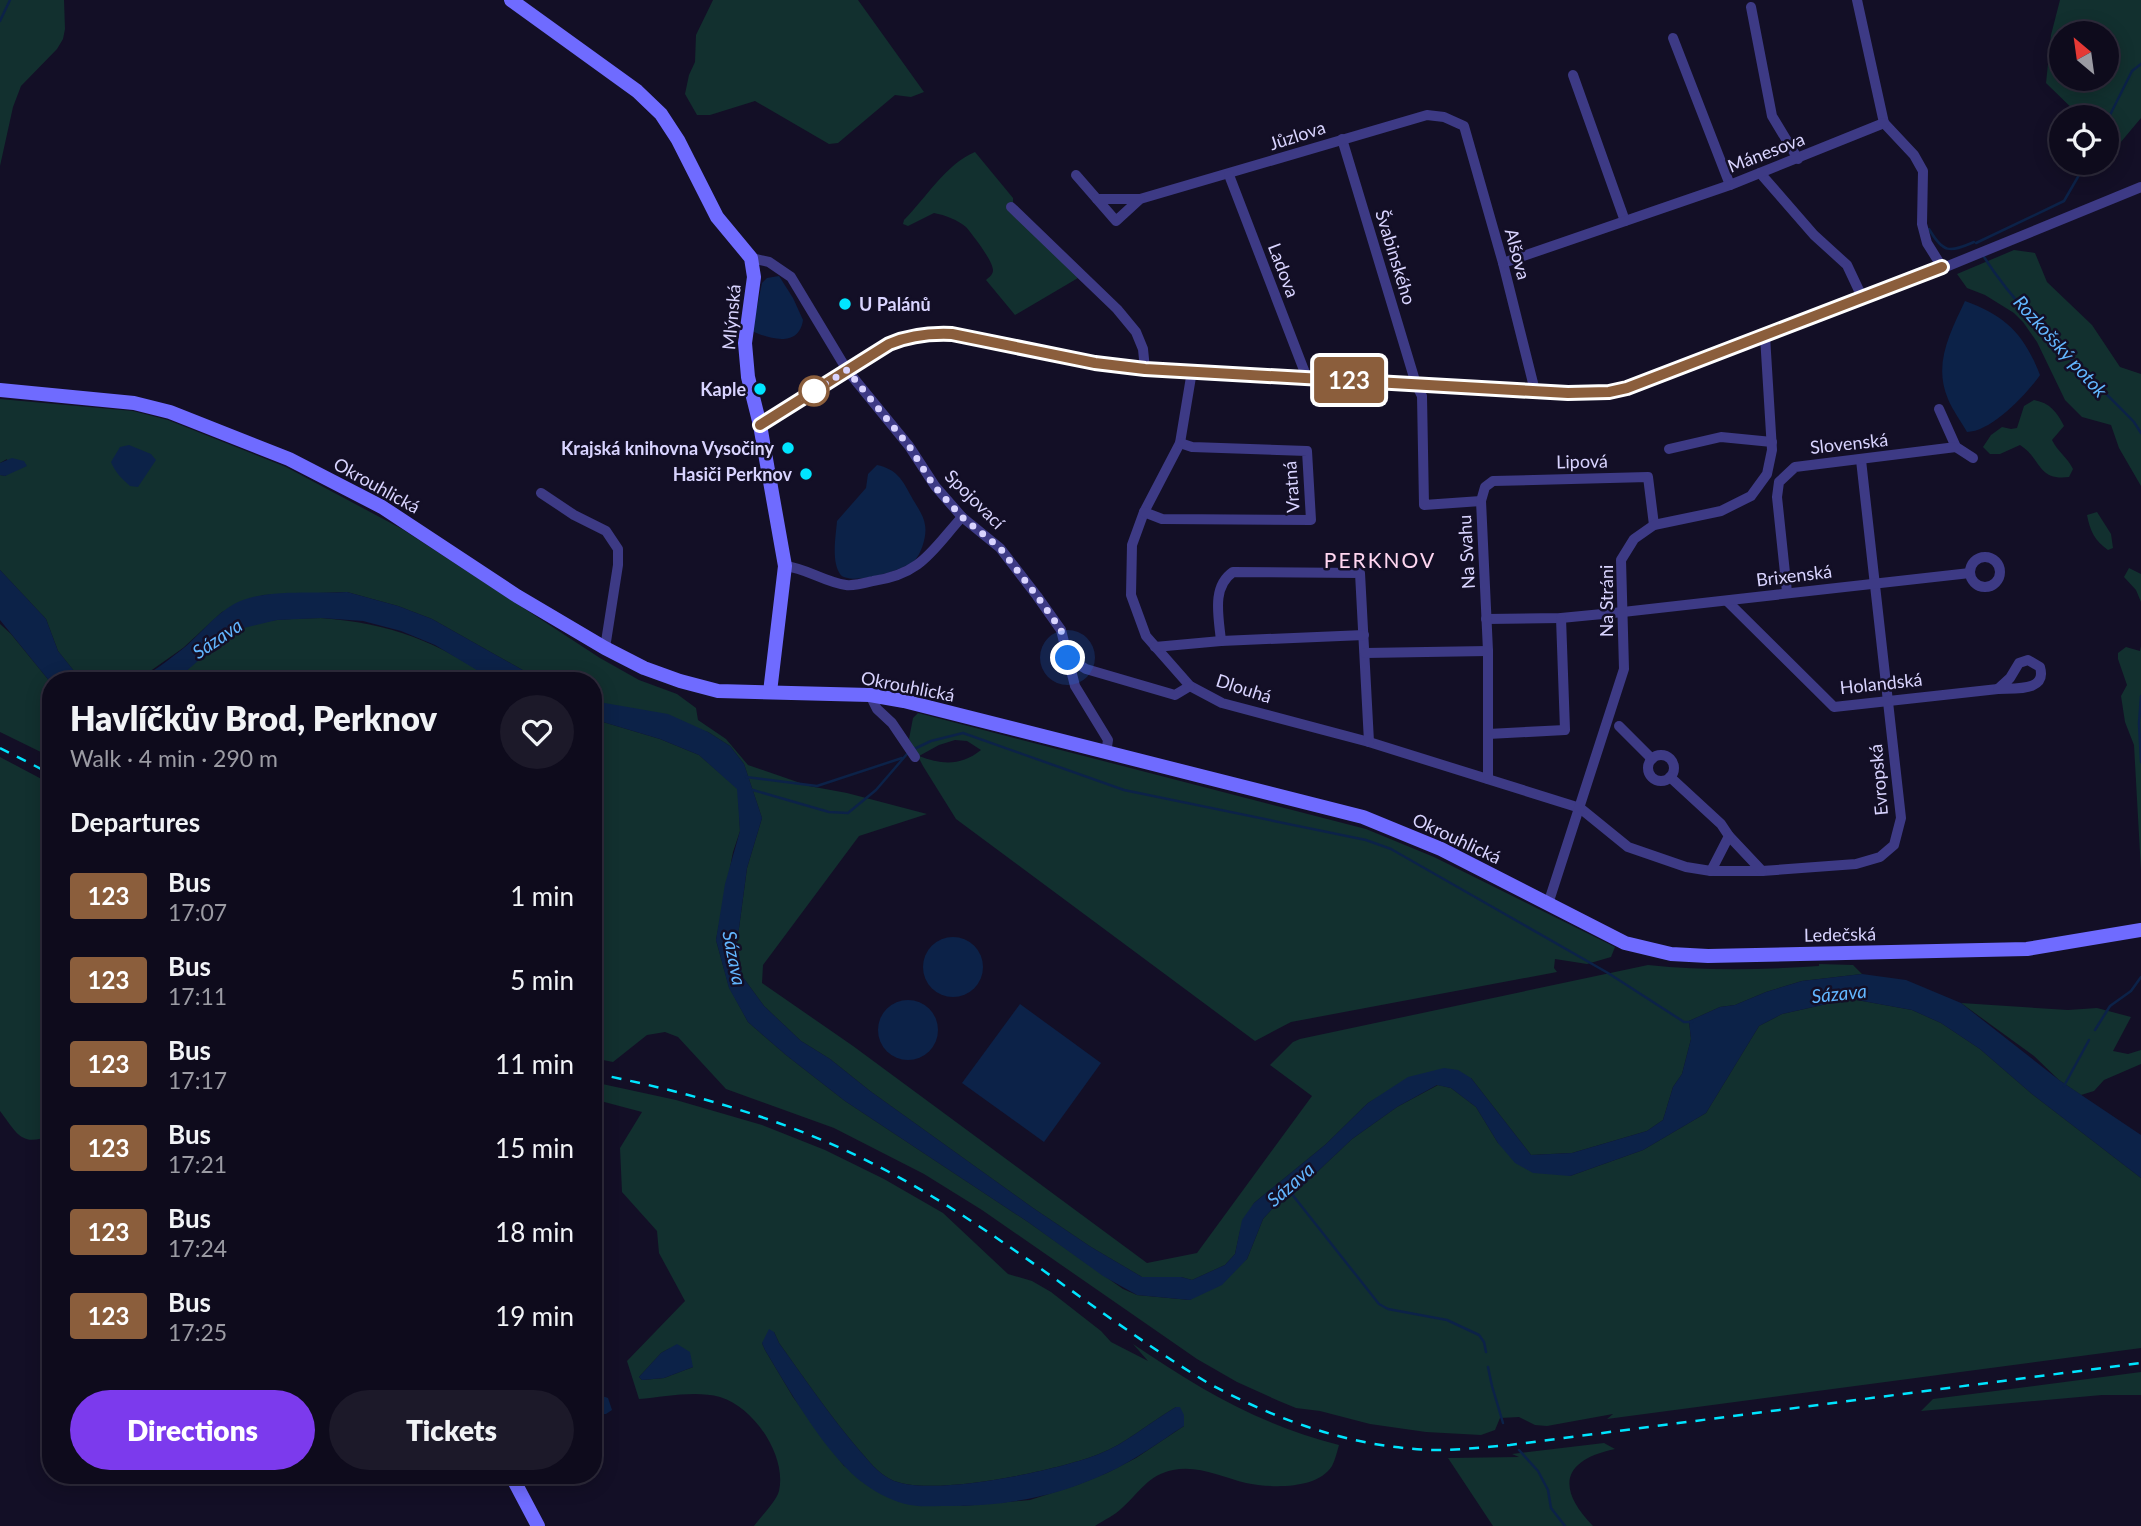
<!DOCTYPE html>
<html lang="en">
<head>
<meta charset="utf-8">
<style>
  :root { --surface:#0e0b1c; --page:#1c1929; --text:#f1f3f6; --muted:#9b9ba3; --line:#2e2b3b; --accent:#7c3aed }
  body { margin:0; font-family:Lato,sans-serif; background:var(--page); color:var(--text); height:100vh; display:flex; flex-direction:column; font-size:26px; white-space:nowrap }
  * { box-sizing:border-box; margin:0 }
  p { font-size:23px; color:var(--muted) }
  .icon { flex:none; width:38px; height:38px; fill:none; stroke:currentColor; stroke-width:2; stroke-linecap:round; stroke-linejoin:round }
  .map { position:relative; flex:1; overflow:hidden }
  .panel { position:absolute; left:42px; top:672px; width:560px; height:812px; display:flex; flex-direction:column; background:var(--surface); border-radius:28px; box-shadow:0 4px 18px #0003,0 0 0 2px var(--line) }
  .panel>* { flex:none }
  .badge { padding:0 14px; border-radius:5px; font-size:24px; line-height:46px }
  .needle { width:46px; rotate:331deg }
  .tools { position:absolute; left:2049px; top:21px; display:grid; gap:14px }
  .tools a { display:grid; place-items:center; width:70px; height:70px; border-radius:50%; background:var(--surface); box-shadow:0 4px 18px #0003,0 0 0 2px var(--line); font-size:35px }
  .you { position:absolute; width:35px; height:35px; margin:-18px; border:5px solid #fff; border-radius:50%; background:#1a73e8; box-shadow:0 0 0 10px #1a73e833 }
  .map>.badge { position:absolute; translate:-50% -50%; box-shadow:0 0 0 4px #fff }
  h2 { padding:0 28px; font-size:26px; line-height:63px }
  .round { display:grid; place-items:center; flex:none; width:74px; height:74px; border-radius:37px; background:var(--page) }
  .summary { display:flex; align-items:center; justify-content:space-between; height:119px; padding:0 28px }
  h1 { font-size:33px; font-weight:800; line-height:52px }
  .cta { display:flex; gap:14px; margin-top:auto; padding:14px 28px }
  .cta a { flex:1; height:80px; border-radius:42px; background:var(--accent); color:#fff; font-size:28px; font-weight:800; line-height:80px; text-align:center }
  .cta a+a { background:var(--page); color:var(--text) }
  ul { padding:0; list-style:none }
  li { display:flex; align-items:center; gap:21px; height:84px; padding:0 28px }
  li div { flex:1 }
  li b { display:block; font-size:26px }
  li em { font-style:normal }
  li .badge { min-width:77px; font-weight:700; text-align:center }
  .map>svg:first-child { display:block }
</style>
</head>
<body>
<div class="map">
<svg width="2141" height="1526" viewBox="0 0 2141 1526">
  <rect width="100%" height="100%" fill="#130f26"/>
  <g fill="#12302f" fill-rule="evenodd">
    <path d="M0,0H64L65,29L63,39L57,49L21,86L13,107L0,166Z"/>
    <path d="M713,0H858L924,92L911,97L895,95L838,143L829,144L755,101L710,115H697L685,94L689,75L695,62L696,35Z"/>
    <path d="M2060,0H2141V118L2120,143H2107V117H2081L2046,83L2051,35ZM2062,33H2107V79H2062Z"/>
    <path d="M975,152L1013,198V205L1078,278L1015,315L986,280C989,277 992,276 993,271C994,262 972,234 966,227C958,220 945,215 934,213L908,226L903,224L904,220C926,198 946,164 975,152Z"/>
    <path d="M2014,250L2035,253L2047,282L2092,325L2120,367L2141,374V486L2119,448L2111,425L2082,417L2065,400L2037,342L2023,322L2014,313L1985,295L1967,288L1957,274Z"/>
    <path d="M0,399L133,411L168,420L286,467L402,529L600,658L639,680L677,694L696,708L698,720L726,739L748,765L809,786L847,793L927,814L859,836L763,965L762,983L853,1046L1147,1263L1197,1253L1312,1096L1270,1065L1293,1042L1300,1039L1648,965C1705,971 1762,970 1819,966V964L1853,965L1862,974L1802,981L1766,992L1735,1005L1720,1007L1689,1021L1691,1039L1682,1074L1673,1087L1663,1120L1647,1131L1572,1153L1531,1155L1471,1078L1380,1096L1368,1103L1325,1145L1254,1203L1240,1231L1235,1254L1225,1265L1192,1280L1181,1277H1142L1091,1247L1033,1208L870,1091L830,1059L801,1041L764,1006L742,976L737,943L747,868L762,818L744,764L730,746L708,732L593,701V681H542L432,619L398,606L347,592L263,595L222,612L183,648L139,679L82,681L58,651L46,619L0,570V475L6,476L7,459L0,463Z"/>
    <path d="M2034,400C2050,403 2057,412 2064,426L2052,440C2058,452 2067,457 2073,469L2069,477C2037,481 2042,459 2020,445L2000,454H1990L1983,447L1991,435L2002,427L2011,429L2017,428L2024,406Z"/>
    <path d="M2097,512L2111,534L2113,548L2108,550C2095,541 2090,531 2087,515Z"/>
    <path d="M2129,568L2141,574V602L2136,590L2124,577Z"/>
    <path d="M321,618C394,624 435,641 495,681H175C196,662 218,637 245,627C269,618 296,619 321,618Z"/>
    <path d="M0,624L11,634L51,683V757L0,732Z"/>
    <path d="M2141,646V871L2134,745L2125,722L2121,696L2127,685L2118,659V653L2126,647L2140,651Z"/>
    <path d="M918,713L1366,829L1434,857L1615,947L1611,957L1587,964L1555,959L1554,968L1557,972L1291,1022L1255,1041L956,819L923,766L909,739L913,718ZM955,740L967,741L981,750C961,766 942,765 919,756L939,745Z"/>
    <path d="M593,719L660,739L699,755L738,789L740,831L733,852L716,940L729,987L748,1022L786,1055L845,1101L1028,1222L1123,1289L1137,1295L1190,1300L1247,1259L1263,1219L1273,1208L1298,1190L1352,1139L1397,1107L1438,1085L1451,1088L1476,1107L1498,1143L1570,1176L1643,1150L1706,1113L1759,1026L1782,1014L1840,1001L1857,1000L1912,1010L1941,1023L1980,1049L2032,1094L2141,1178V1348L1607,1419L1613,1414L1547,1426L1535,1425L1519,1417L1500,1418L1495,1430L1481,1435L1426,1432L1370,1424L1320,1411L1296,1408L1279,1401L1237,1382L1197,1359L982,1210L924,1174L834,1128L726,1089L678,1037L665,1032L647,1035L613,1062L593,1058Z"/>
    <path d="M0,757L51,784V1135C21,1148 17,1133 0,1111Z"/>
    <path d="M1961,1003L2068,1010L2097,1008L2131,1017L2113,1051L2128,1054L2141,1050V1064L2104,1080L2094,1091L2081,1095L2059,1080L2034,1056Z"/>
    <path d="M593,1082L676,1100L762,1125L825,1150L884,1179L943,1213L1008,1274L1032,1281L1051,1292L1101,1331L1111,1342L1148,1361L1133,1344C1201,1390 1258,1424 1339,1445C1337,1452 1335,1460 1332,1466C1317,1490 1270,1488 1246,1483C1221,1477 1199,1465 1173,1470C1148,1475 1140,1492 1122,1508C1115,1515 1104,1520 1095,1526H754C761,1516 776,1502 779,1491C787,1456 754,1407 720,1397C695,1390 664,1397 639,1399L627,1361L685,1301L659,1253L657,1231L622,1192L620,1148L642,1112L593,1099ZM774,1332L779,1343C805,1379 830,1416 859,1450C868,1460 877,1472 890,1479C926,1499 1060,1470 1099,1454C1127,1443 1150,1422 1176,1407L1184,1426L1136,1458L1107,1473L1077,1485L1030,1500L963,1506L844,1466L793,1397L765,1350L762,1343ZM670,1348L693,1367L664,1378L642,1380L639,1377L661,1353Z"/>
    <path d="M2141,1372V1395H2102L1921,1411L1933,1399Z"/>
    <path d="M1604,1443L1615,1449C1562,1460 1556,1488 1593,1526H1493L1448,1458L1519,1457L1512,1454Z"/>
  </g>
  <g fill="#0c2248">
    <path d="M779,276L793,298L803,320C799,348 769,339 752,331L762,283L767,278Z"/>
    <path d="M1965,301C2006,316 2024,334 2040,375C2027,394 1991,432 1967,432C1961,421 1953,411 1948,399C1933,364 1950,333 1965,301Z"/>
    <path d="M129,445L151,454L156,460L138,487L130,486C122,479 115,472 111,462L120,447Z"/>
    <path d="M12,458L24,461L27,466L5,476L0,475V463Z"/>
    <path d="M877,465C896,469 902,479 911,496C915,504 924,515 925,525C927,535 922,552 915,560C905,570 849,587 840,574C831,561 836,535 837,521L866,488L868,474Z"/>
    <path d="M0,570L46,619L58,651L82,681H51V683L0,620Z"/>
    <path d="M347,592L398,606L432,619L542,681H495L435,645L401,631L363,621L321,618L277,620L244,628L223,639L175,681H136C153,672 170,659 185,647C201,633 216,614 234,604C264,588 313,594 347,592Z"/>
    <path d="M593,701L668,714L708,732L730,746L744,764L762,818L747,868L737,943L742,976L764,1006L801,1041L830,1059L870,1091L1033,1208L1091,1247L1142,1277H1181L1192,1280L1225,1265L1235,1254L1242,1220L1254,1203L1325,1145L1368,1103L1408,1077L1444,1068L1458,1070L1471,1078L1531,1155L1572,1153L1647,1131L1663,1120L1673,1087L1682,1074L1691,1039L1689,1021L1720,1007L1735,1005L1766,992L1802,981L1862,974L1906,980L1961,1003L2059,1080L2141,1135V1178L2032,1094L1980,1049L1941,1023L1912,1010L1857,1000L1840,1001L1782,1014L1759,1026L1706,1113L1643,1150L1570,1176L1533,1173L1515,1163L1498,1143L1476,1107L1451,1088L1437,1085L1397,1107L1352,1139L1298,1190L1273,1208L1263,1219L1247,1259L1222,1285L1190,1300L1137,1295L1103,1276L1028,1222L845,1101L786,1055L748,1022L729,988L716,940L725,884L740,831L737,789L699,755L660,739L593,719Z"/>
    <circle cx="953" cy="967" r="30"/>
    <circle cx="908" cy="1030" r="30"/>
    <path d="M1020,1004L1101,1063L1044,1142L962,1083Z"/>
    <path d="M769,1329L774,1332L779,1343C805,1379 830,1416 859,1450C868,1460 877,1472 890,1479C926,1499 1060,1470 1099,1454C1127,1443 1150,1422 1176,1407H1180L1184,1415V1426C1159,1442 1134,1461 1107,1473C1054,1498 1000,1507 942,1506C932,1506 920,1507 910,1505C895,1502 878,1494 866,1485C828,1459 789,1390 765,1350L762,1343Z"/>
    <path d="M677,1344L690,1352L693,1367L664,1378L642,1380L639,1377L661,1353Z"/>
    <path d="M602,1396L608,1398L612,1410L606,1414L593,1415V1400Z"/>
  </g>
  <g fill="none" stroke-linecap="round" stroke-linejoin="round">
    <g stroke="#0c2248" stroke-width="2.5">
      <path d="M0,21L10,0"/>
      <path d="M2107,121L2132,71L2141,64"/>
      <path d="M1929,229C1943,253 1949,253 1974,242"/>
      <path d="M1976,243L2064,201L2086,163"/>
      <path d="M1984,257C2023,318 2084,370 2134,422L2141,433"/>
      <path d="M2141,696L2139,723L2141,762"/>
      <path d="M912,750L931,741L963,733L1124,790L1366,840L1391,849L1608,973L1684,1022H1692"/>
      <path d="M746,777L817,786L902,758"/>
      <path d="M753,790L829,812L848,813L876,790L907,754"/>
      <path d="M2095,1030L2110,1006L2131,991L2141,977"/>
      <path d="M2064,1086L2089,1040"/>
      <path d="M1291,1193L1379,1304L1388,1309L1447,1320L1479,1335L1484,1342L1486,1352"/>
      <path d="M1488,1367L1492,1386L1503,1423"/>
      <path d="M1519,1450L1538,1471L1548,1490L1551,1508L1565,1526"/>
    </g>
    <g stroke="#3d3a85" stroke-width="10">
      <path d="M1857,0L1884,123"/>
      <path d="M1751,7L1772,116L1798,159"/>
      <path d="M1673,38L1730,185"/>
      <path d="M1573,75L1625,221"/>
      <path d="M1884,123L1914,155L1923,171L1922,224L1927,243L1942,267"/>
      <path d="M1342,139L1416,384L1422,396L1424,505L1481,501"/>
      <path d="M1760,173L1814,235L1847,265L1863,299"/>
      <path d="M1076,175L1116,221L1140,199L1427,115L1444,117L1464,126L1503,263L1535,391"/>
      <path d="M1229,175L1307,378"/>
      <path d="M1097,199H1140"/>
      <path d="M1011,207L1117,309L1136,332L1143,349L1145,369"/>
      <path d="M751,258L769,262L791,277L847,370L909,446L935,486L962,517L1000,548L1037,596L1061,630L1075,686L1108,740L1106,753"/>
      <path d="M1503,263L1730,185L1884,123"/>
      <path d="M1192,371L1180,443L1144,512L1132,545L1131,595L1146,636L1190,686L1222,703L1369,742L1580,808L1628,847L1686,867L1711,871H1762L1856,864L1880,857L1894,845L1901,818L1861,460"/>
      <path d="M1939,409L1956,447L1973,458"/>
      <path d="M760,425L889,344C910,335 929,333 952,334L1095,363L1145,369L1568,393L1609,392L1627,388L1926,275L2141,187"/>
      <path d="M1669,449L1721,437L1772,442"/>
      <path d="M541,493L574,515L606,531L618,549V565L605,648"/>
      <path d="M1144,512L1162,519L1311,520L1307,451L1192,447L1180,443"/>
      <circle cx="1985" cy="572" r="15"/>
      <path d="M785,566C806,568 824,582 846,585C854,586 865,583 873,581C922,574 932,550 962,517"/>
      <path d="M1787,592L1777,497L1779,482L1795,467L1956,447"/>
      <path d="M1727,601L1834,707L1998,689"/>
      <path d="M1486,619L1561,618L1623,612L1970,573"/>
      <path d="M1221,641C1219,618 1211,587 1233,572L1360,573L1369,742"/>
      <path d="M1155,647L1221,641L1364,635"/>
      <path d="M1365,653L1488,651"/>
      <path d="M1068,658L1086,669L1175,695L1190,686"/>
      <path d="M2028,660L2040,667C2047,692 2015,688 1998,689L2010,678L2019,663Z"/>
      <path d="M870,695L877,709L892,723L915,757"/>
      <path d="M1619,726L1652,759"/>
      <path d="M1488,734L1565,730L1561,618"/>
      <circle cx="1661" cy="768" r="13"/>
      <path d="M1670,777L1721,824L1729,836L1762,871"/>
      <path d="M1488,779V651L1481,501L1485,487L1493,481L1648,477L1654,525"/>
      <path d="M1711,871L1729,836"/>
      <path d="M1548,904L1624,669L1621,560L1634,539L1654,525L1721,511L1751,496L1767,474L1772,450L1765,336"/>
    </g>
    <g stroke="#6f6bff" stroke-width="14">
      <path d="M511,0L637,91L661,114L678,140L717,217L751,258L754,277L745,343L748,377L760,425L785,566L770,692"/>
      <path d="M0,390L134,403L170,412L289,459L382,507L517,596L605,648L644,668L680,681L718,691L870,695L904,701L1363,817L1441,849L1625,943L1671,954L1708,956L2027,949L2141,930"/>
      <path d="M511,1475L538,1526"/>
    </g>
    <g stroke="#00e5ff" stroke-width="2.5" stroke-dasharray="10 9" stroke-linecap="butt">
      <path d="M0,748L51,774"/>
      <path d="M593,1073C697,1094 796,1122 889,1172C1002,1232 1099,1317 1208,1383C1278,1421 1354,1448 1435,1450C1460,1450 1485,1447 1510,1445L2141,1363"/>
    </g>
  </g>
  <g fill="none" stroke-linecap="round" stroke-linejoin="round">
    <defs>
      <path id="line" d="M760,425L889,344C910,335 929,333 952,334L1095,363L1145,369L1568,393L1609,392L1627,388L1942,267"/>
    </defs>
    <use href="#line" stroke="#fff" stroke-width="16"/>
    <use href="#line" stroke="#8b5e3c" stroke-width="10"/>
    <path stroke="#d9d4ff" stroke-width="7" stroke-dasharray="0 12.6" d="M814,391L804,398L847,370L909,446L934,486L962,517L1000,548L1037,596L1061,630L1068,658"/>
  </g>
  <g fill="#00e5ff" stroke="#130f26" stroke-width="2.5">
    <circle cx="845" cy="304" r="7"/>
    <circle cx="760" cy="389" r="7"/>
    <circle cx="788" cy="448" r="7"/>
    <circle cx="806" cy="474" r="7"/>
  </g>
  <circle fill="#fff" stroke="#8b5e3c" stroke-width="3.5" cx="814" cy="391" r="14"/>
  <g text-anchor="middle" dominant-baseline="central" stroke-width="5" stroke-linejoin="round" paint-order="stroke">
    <g font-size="18" fill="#d9d4ff" stroke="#130f26">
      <text transform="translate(1297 135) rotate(-18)">Jůzlova</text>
      <text transform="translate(1766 152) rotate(-21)">Mánesova</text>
      <text transform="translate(1518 254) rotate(75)">Alšova</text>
      <text transform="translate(1396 257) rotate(73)">Švabinského</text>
      <text transform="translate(1284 270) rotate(69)">Ladova</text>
      <text transform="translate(731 317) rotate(-85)">Mlýnská</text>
      <text transform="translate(1849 443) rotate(-6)">Slovenská</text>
      <text transform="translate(1582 461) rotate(-1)">Lipová</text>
      <text transform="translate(377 485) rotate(29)">Okrouhlická</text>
      <text transform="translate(1291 487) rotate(-94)">Vratná</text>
      <text transform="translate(975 499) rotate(45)">Spojovací</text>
      <text transform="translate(1466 552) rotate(-93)">Na Svahu</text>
      <text transform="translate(1794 575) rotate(-7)">Brixenská</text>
      <text transform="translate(1606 601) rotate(-90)">Na Stráni</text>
      <text transform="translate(1881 683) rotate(-6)">Holandská</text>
      <text transform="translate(908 686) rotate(11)">Okrouhlická</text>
      <text transform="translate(1244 688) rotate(18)">Dlouhá</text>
      <text transform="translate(1878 780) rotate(-95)">Evropská</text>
      <text transform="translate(1457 838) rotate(25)">Okrouhlická</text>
      <text transform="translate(1840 934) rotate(-1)">Ledečská</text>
    </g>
    <g font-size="18" font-weight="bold" fill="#d9d4ff" stroke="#130f26" text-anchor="end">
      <text x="859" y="304" text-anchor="start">U Palánů</text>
      <text x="746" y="389">Kaple</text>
      <text x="774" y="448">Krajská knihovna Vysočiny</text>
      <text x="792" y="474">Hasiči Perknov</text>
    </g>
    <g font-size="19" font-style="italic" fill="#62b6ff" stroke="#130f26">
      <text transform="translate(2061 346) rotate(48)">Rozkošský potok</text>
      <text transform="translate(217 638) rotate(-34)">Sázava</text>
      <text transform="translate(735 958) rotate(79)">Sázava</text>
      <text transform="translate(1839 993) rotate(-6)">Sázava</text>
      <text transform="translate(1290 1184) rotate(-41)">Sázava</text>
    </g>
    <g font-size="21" letter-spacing="2" fill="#ffd6f0" stroke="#130f26">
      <text x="1380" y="559">PERKNOV</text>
    </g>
  </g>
</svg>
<div class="tools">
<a><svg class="needle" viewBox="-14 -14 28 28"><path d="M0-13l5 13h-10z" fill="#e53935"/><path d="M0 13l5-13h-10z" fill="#9b9ba3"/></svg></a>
<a><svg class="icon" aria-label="locate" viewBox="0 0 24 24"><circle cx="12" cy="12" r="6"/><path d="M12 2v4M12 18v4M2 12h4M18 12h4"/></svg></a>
</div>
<div class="you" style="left:1068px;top:658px"></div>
<b class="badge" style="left:1349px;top:380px;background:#8b5e3c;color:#fff">123</b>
<section class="panel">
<div class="summary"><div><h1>Havlíčkův Brod, Perknov</h1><p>Walk · 4 min · 290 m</p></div><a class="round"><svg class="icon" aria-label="heart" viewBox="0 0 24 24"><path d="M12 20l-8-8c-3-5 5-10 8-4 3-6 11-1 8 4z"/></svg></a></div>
<h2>Departures</h2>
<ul>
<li><span class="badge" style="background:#8b5e3c;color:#fff">123</span><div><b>Bus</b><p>17:07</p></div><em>1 min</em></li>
<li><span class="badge" style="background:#8b5e3c;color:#fff">123</span><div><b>Bus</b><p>17:11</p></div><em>5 min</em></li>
<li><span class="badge" style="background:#8b5e3c;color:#fff">123</span><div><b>Bus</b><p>17:17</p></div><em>11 min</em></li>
<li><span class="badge" style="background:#8b5e3c;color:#fff">123</span><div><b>Bus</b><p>17:21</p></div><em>15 min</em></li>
<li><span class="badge" style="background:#8b5e3c;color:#fff">123</span><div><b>Bus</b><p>17:24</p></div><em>18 min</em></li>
<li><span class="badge" style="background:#8b5e3c;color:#fff">123</span><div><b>Bus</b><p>17:25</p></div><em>19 min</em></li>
</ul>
<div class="cta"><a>Directions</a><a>Tickets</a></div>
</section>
</div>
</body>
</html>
